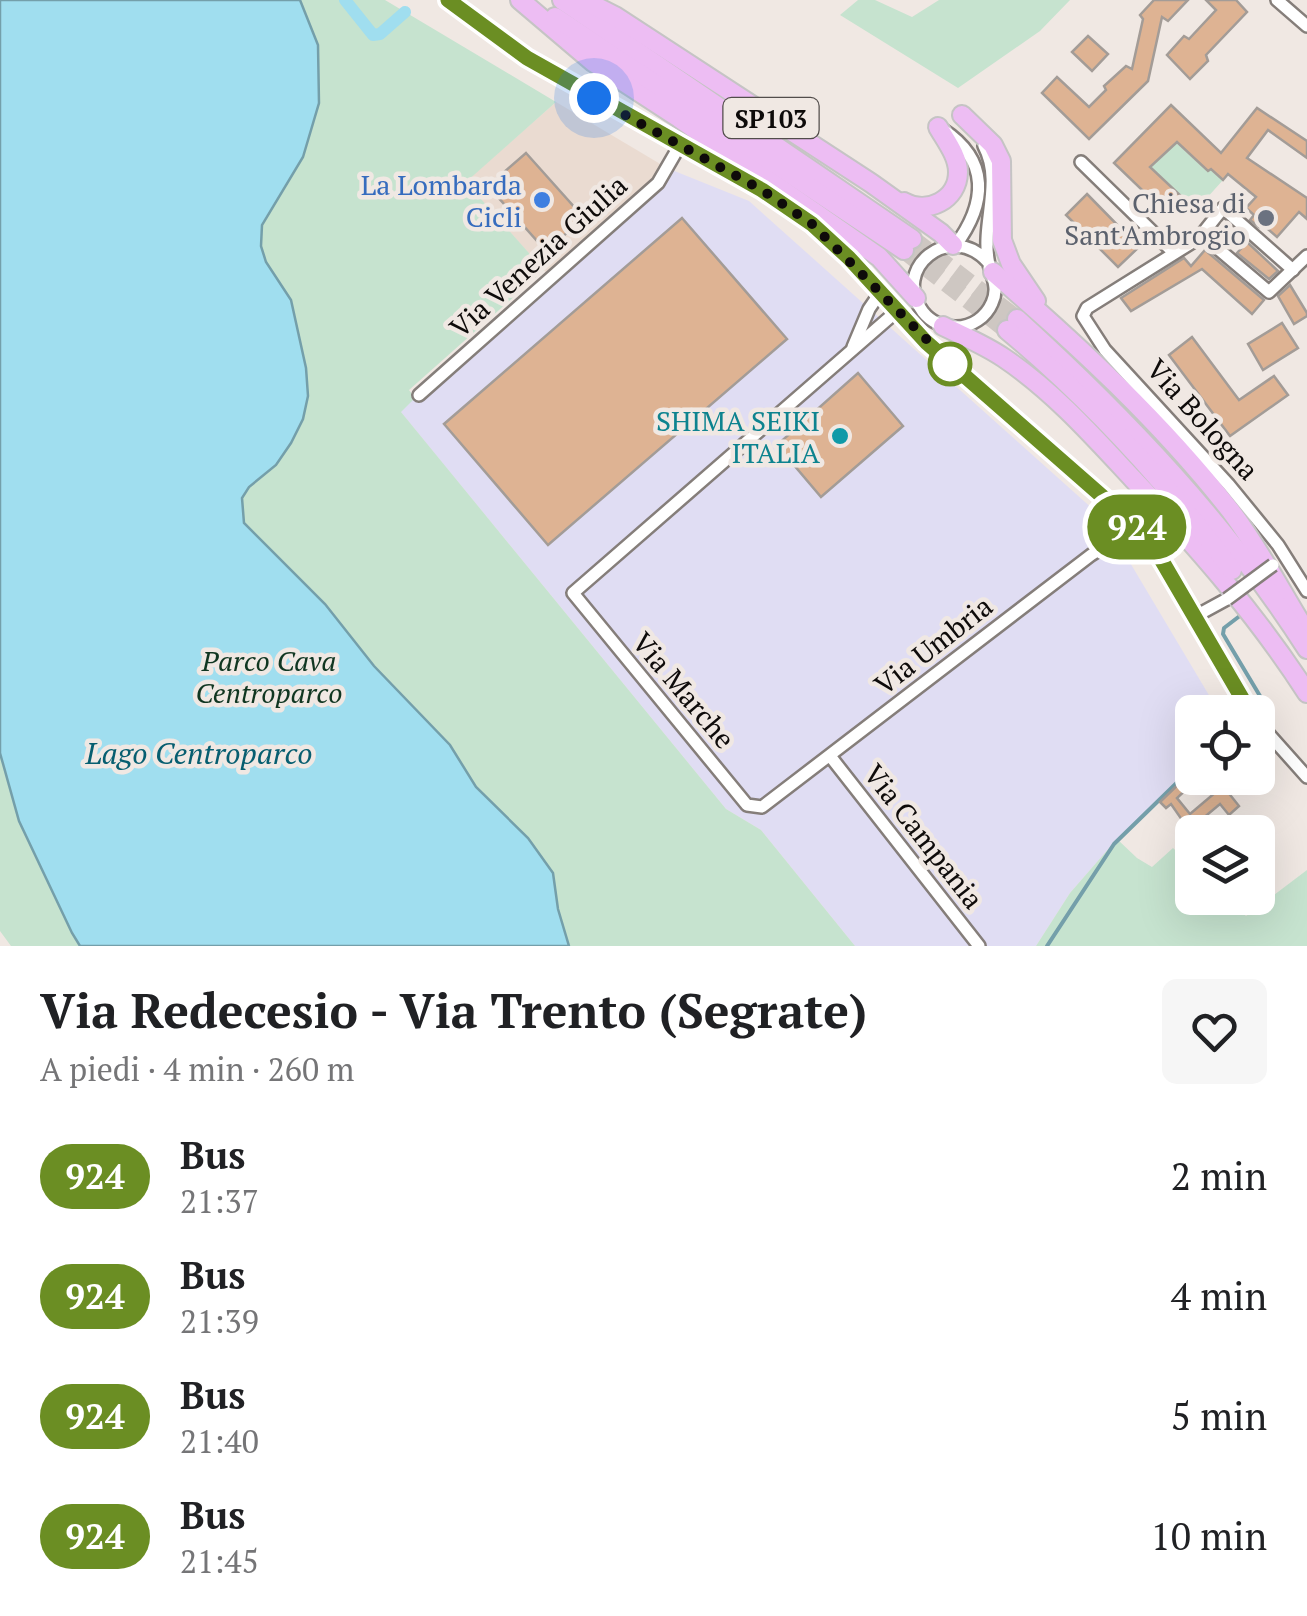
<!DOCTYPE html>
<html lang="it">
<head>
<meta charset="utf-8">
<style>
  :root { --surface:#fff; --page:#f6f6f6; --text:#202124; --muted:#757577 }
  body { margin:0; font-family:"PT Serif",serif; background:var(--page); color:var(--text); height:100vh; display:flex; flex-direction:column; font-size:38px; white-space:nowrap }
  * { box-sizing:border-box; margin:0 }
  p { font-size:32px; color:var(--muted) }
  .icon { flex:none; width:55px; height:55px; fill:none; stroke:currentColor; stroke-width:2; stroke-linecap:round; stroke-linejoin:round }
  .map { position:relative; height:946px; overflow:hidden }
  .sheet { display:flex; flex-direction:column; background:var(--surface); flex:1 }
  .sheet>* { flex:none }
  .badge { padding:0 20px; border-radius:32px; font-size:35px; line-height:65px }
  .fabs { position:absolute; left:1175px; top:695px; display:grid; gap:20px }
  .fabs a { display:grid; place-items:center; width:100px; height:100px; border-radius:15px; background:var(--surface); box-shadow:0 10px 40px #0002; font-size:50px }
  .you { position:absolute; width:50px; height:50px; margin:-25px; border:8px solid #fff; border-radius:50%; background:#1a73e8; box-shadow:0 0 0 15px #1a73e833 }
  .map>.badge { position:absolute; translate:-50% -50%; box-shadow:0 0 0 5px #fff }
  .round { display:grid; place-items:center; flex:none; width:105px; height:105px; border-radius:15px; background:var(--page) }
  .overview { display:flex; align-items:center; justify-content:space-between; height:170px; padding:0 40px }
  h1 { font-size:48px; font-weight:700; line-height:75px }
  ul { padding:0; list-style:none }
  li { display:flex; align-items:center; gap:30px; height:120px; padding:0 40px }
  li div { flex:1 }
  li b { display:block; font-size:38px }
  li em { font-style:normal }
  li .badge { min-width:110px; font-weight:700; text-align:center }
  .map>svg:first-child { display:block }
</style>
</head>
<body>
<div class="map">
<svg width="1307" height="946" viewBox="0 0 1307 946">
  <rect width="100%" height="100%" fill="#f0e8e3"/>
  <path fill="#eadbd1" d="M556,102L667,168L551,278L465,182Z"/>
  <path fill="#e0ddf3" d="M667,168L749,201L1104,519L1219,712H1192V766L1117,839L1070,893L1036,946H855L761,830L726,809L400,411L658,183Z"/>
  <g fill="#c6e3cf">
    <path d="M0,0H385L556,102L466,182L544,270L409,390L415,398L401,412L726,809L761,830L855,946H11L0,931Z"/>
    <path d="M858,0H875L912,17L939,0H1070L1040,31L958,88L840,15Z"/>
    <path d="M1173,140L1207,171L1211,169L1223,180L1196,210L1140,157L1143,155L1154,164L1173,146Z"/>
    <path d="M1117,839L1137,858L1152,867L1173,848L1192,866V898H1226L1246,916L1307,870V946H1036L1070,893Z"/>
  </g>
  <path fill="#a0deef" stroke="#749faa" stroke-width="2.5" d="M0,0H300L318,45L319,103L303,157L262,225L261,246L266,262L291,300L306,368L308,396L303,419L291,443L276,465L249,487L242,498L244,523L325,604L374,666L450,745L476,787L528,838L553,873L558,909L569,946H80L72,933L19,821L0,753Z"/>
  <g fill="none" stroke-linecap="round" stroke-linejoin="round">
    <g stroke="#749faa" stroke-width="4">
      <path d="M1241,615L1224,628L1223,634L1260,696L1258,707"/>
      <path d="M1047,946L1114,844L1192,768"/>
    </g>
    <path stroke="#a0deef" stroke-width="12" d="M345,0L373,35L380,34L405,12"/>
  </g>
  <g fill="#deb393" stroke="#a39c97" stroke-width="2.5">
    <path d="M1154,0H1188L1168,21L1162,17L1148,81L1089,139L1042,93L1057,77L1089,107L1106,90L1104,86L1126,66L1132,69L1143,19L1140,15Z"/>
    <path d="M1206,0H1236L1247,12L1206,55L1208,61L1190,79L1167,55L1184,36L1189,39L1216,10Z"/>
    <path d="M1088,36L1108,54L1092,71L1072,52Z"/>
    <path d="M1171,105L1221,153L1257,108L1307,141V158L1268,130L1247,158L1307,198V219L1299,212L1277,237L1262,224L1259,227L1250,220L1254,215L1246,208L1256,197L1228,174L1223,180L1211,169L1208,171L1177,142L1150,167L1183,198L1167,214L1114,163Z"/>
    <path d="M526,153L584,218L546,251L488,186Z"/>
    <path d="M1087,194L1139,247L1118,267L1066,215Z"/>
    <path d="M682,218L787,339L548,545L444,424Z"/>
    <path d="M1247,242L1278,271L1269,279L1237,253Z"/>
    <path d="M1205,250L1264,300L1252,314L1202,269L1131,311L1121,298L1184,258L1191,266Z"/>
    <path d="M1290,285L1307,313V316L1294,324L1278,296Z"/>
    <path d="M1282,323L1298,348L1263,370L1248,344Z"/>
    <path d="M1192,337L1239,400L1274,376L1288,395L1230,436L1169,355Z"/>
    <path d="M858,373L903,426L821,497L777,445Z"/>
    <path d="M1192,771V784L1177,798L1190,814L1223,786L1239,806L1229,815L1220,804L1189,830L1171,804L1166,808L1160,802Z"/>
  </g>
  <g fill="none" stroke-linecap="round" stroke-linejoin="round">
    <g stroke="#cec7c2" stroke-width="18" stroke-dasharray="18 9" stroke-linecap="butt">
      <path d="M912,239L1017,319"/>
      <path d="M904,250L1007,330"/>
    </g>
    <defs>
      <g id="minor">
        <path d="M448,0L527,58L762,190L823,234L926,342L1136,526L1165,565L1250,712"/>
        <path d="M1277,0L1307,26"/>
        <path d="M942,129C990,160 987,203 955,246"/>
        <path d="M984,146C1003,182 982,221 988,259C990,275 1000,286 992,303C986,317 972,327 956,327C943,327 931,322 923,312C890,269 950,220 988,262"/>
        <path d="M1081,162L1174,253"/>
        <path d="M1199,238L1223,208L1293,270"/>
        <path d="M1307,256L1269,292L1210,242L1199,238L1087,308L1083,316L1105,350L1229,485L1278,545L1307,591"/>
        <path d="M897,311L573,593L747,805L762,807L1091,555L1136,526"/>
        <path d="M853,347L869,309L880,293"/>
        <path d="M419,395L658,183L680,145"/>
        <path d="M1194,617L1227,599"/>
        <path d="M1258,722L1307,777"/>
        <path d="M830,756L979,946"/>
      </g>
      <g id="highway">
        <path d="M520,0L593,62L679,118L879,257L916,298"/>
        <path d="M562,0L912,239"/>
        <path d="M583,0L615,16L871,183L941,233L953,245"/>
        <path d="M555,17L904,250"/>
        <path d="M962,115L993,145L1001,161L1002,240L1011,264L1036,301"/>
        <path d="M904,202C927,215 958,200 958,172C958,156 946,141 938,127"/>
        <path d="M993,272C1078,345 1161,422 1230,510C1259,548 1282,593 1307,633"/>
        <path d="M1017,319C1126,418 1228,525 1307,649"/>
        <path d="M943,326C963,336 985,345 1004,358C1053,391 1093,436 1133,479C1197,547 1256,614 1307,693"/>
        <path d="M1007,330C1091,400 1166,482 1232,570"/>
      </g>
    </defs>
    <use href="#minor" stroke="#857e7a" stroke-width="16"/>
    <use href="#highway" stroke="#c5c4c4" stroke-width="22"/>
    <use href="#minor" stroke="#fff" stroke-width="11"/>
    <use href="#highway" stroke="#edbdf3" stroke-width="18"/>
    <defs>
      <path id="minor-bridge" d="M1227,599L1273,565"/>
    </defs>
    <use href="#minor-bridge" stroke="#857e7a" stroke-width="16" stroke-linecap="butt"/>
    <use href="#minor-bridge" stroke="#fff" stroke-width="11"/>
  </g>
  <g fill="none" stroke-linecap="round" stroke-linejoin="round">
    <defs>
      <path id="line" d="M448,0L527,58L762,190L812,224L849,258L926,342L1136,526L1158,554L1250,712"/>
    </defs>
    <use href="#line" stroke="#fff" stroke-width="22"/>
    <use href="#line" stroke="#6b8e23" stroke-width="15"/>
    <path stroke="#0e0b0a" stroke-width="10" stroke-dasharray="0 18" d="M594,98L762,190L812,224L956,369L950,364"/>
  </g>
  <circle fill="#3f7fe0" stroke="#f0e8e3" stroke-width="4" cx="542" cy="200" r="10"/>
  <circle fill="#6b7280" stroke="#f0e8e3" stroke-width="4" cx="1266" cy="218" r="10"/>
  <circle fill="#fff" stroke="#6b8e23" stroke-width="5" cx="950" cy="364" r="20"/>
  <circle fill="#0f9aa8" stroke="#f0e8e3" stroke-width="4" cx="840" cy="436" r="10"/>
  <g text-anchor="middle" dominant-baseline="central" stroke-width="9" stroke-linejoin="round" paint-order="stroke">
    <rect fill="#f0e8e3" stroke="#524d4b" stroke-width="2.5" x="723.5" y="98" width="95" height="40" rx="8"/>
    <g font-size="25" font-weight="bold" fill="#0e0b0a">
      <text x="771" y="118">SP103</text>
    </g>
    <g font-size="28" fill="#366cbe" stroke="#f0e8e3" text-anchor="end">
      <text x="522" y="184">La Lombarda<tspan x="522" dy="32">Cicli</tspan></text>
    </g>
    <g font-size="28" fill="#5b616d" stroke="#f0e8e3" text-anchor="end">
      <text x="1246" y="202">Chiesa di<tspan x="1246" dy="32">Sant'Ambrogio</tspan></text>
    </g>
    <g font-size="28" fill="#0e0b0a" stroke="#f0e8e3">
      <text transform="translate(538 256) rotate(-42)">Via Venezia Giulia</text>
      <text transform="translate(1203 419) rotate(48)">Via Bologna</text>
      <text transform="translate(933 645) rotate(-38)">Via Umbria</text>
      <text transform="translate(684 690) rotate(50)">Via Marche</text>
      <text transform="translate(924 836) rotate(52)">Via Campania</text>
    </g>
    <g font-size="28" fill="#0d838f" stroke="#f0e8e3" text-anchor="end">
      <text x="820" y="420">SHIMA SEIKI<tspan x="820" dy="32">ITALIA</tspan></text>
    </g>
    <g font-size="28" font-style="italic" fill="#103621" stroke="#f0e8e3">
      <text x="269" y="660">Parco Cava<tspan x="269" dy="32">Centroparco</tspan></text>
    </g>
    <g font-size="30" font-style="italic" fill="#075e70" stroke="#f0e8e3">
      <text x="199" y="753">Lago Centroparco</text>
    </g>
  </g>
</svg>
<div class="fabs">
<a><svg class="icon" aria-label="locate" viewBox="0 0 24 24"><circle cx="12" cy="12" r="6"/><path d="M12 2v4M12 18v4M2 12h4M18 12h4"/></svg></a>
<a><svg class="icon" aria-label="layers" viewBox="0 0 24 24"><path d="M12 4l9 5-9 5-9-5zM3 14l9 5 9-5"/></svg></a>
</div>
<div class="you" style="left:594px;top:98px"></div>
<b class="badge" style="left:1137px;top:527px;background:#6b8e23;color:#fff">924</b>
</div>
<section class="sheet">
<div class="overview"><div><h1>Via Redecesio - Via Trento (Segrate)</h1><p>A piedi · 4 min · 260 m</p></div><a class="round"><svg class="icon" aria-label="heart" viewBox="0 0 24 24"><path d="M12 20l-8-8c-3-5 5-10 8-4 3-6 11-1 8 4z"/></svg></a></div>
<ul>
<li><span class="badge" style="background:#6b8e23;color:#fff">924</span><div><b>Bus</b><p>21:37</p></div><em>2 min</em></li>
<li><span class="badge" style="background:#6b8e23;color:#fff">924</span><div><b>Bus</b><p>21:39</p></div><em>4 min</em></li>
<li><span class="badge" style="background:#6b8e23;color:#fff">924</span><div><b>Bus</b><p>21:40</p></div><em>5 min</em></li>
<li><span class="badge" style="background:#6b8e23;color:#fff">924</span><div><b>Bus</b><p>21:45</p></div><em>10 min</em></li>
</ul>
</section>
</body>
</html>
